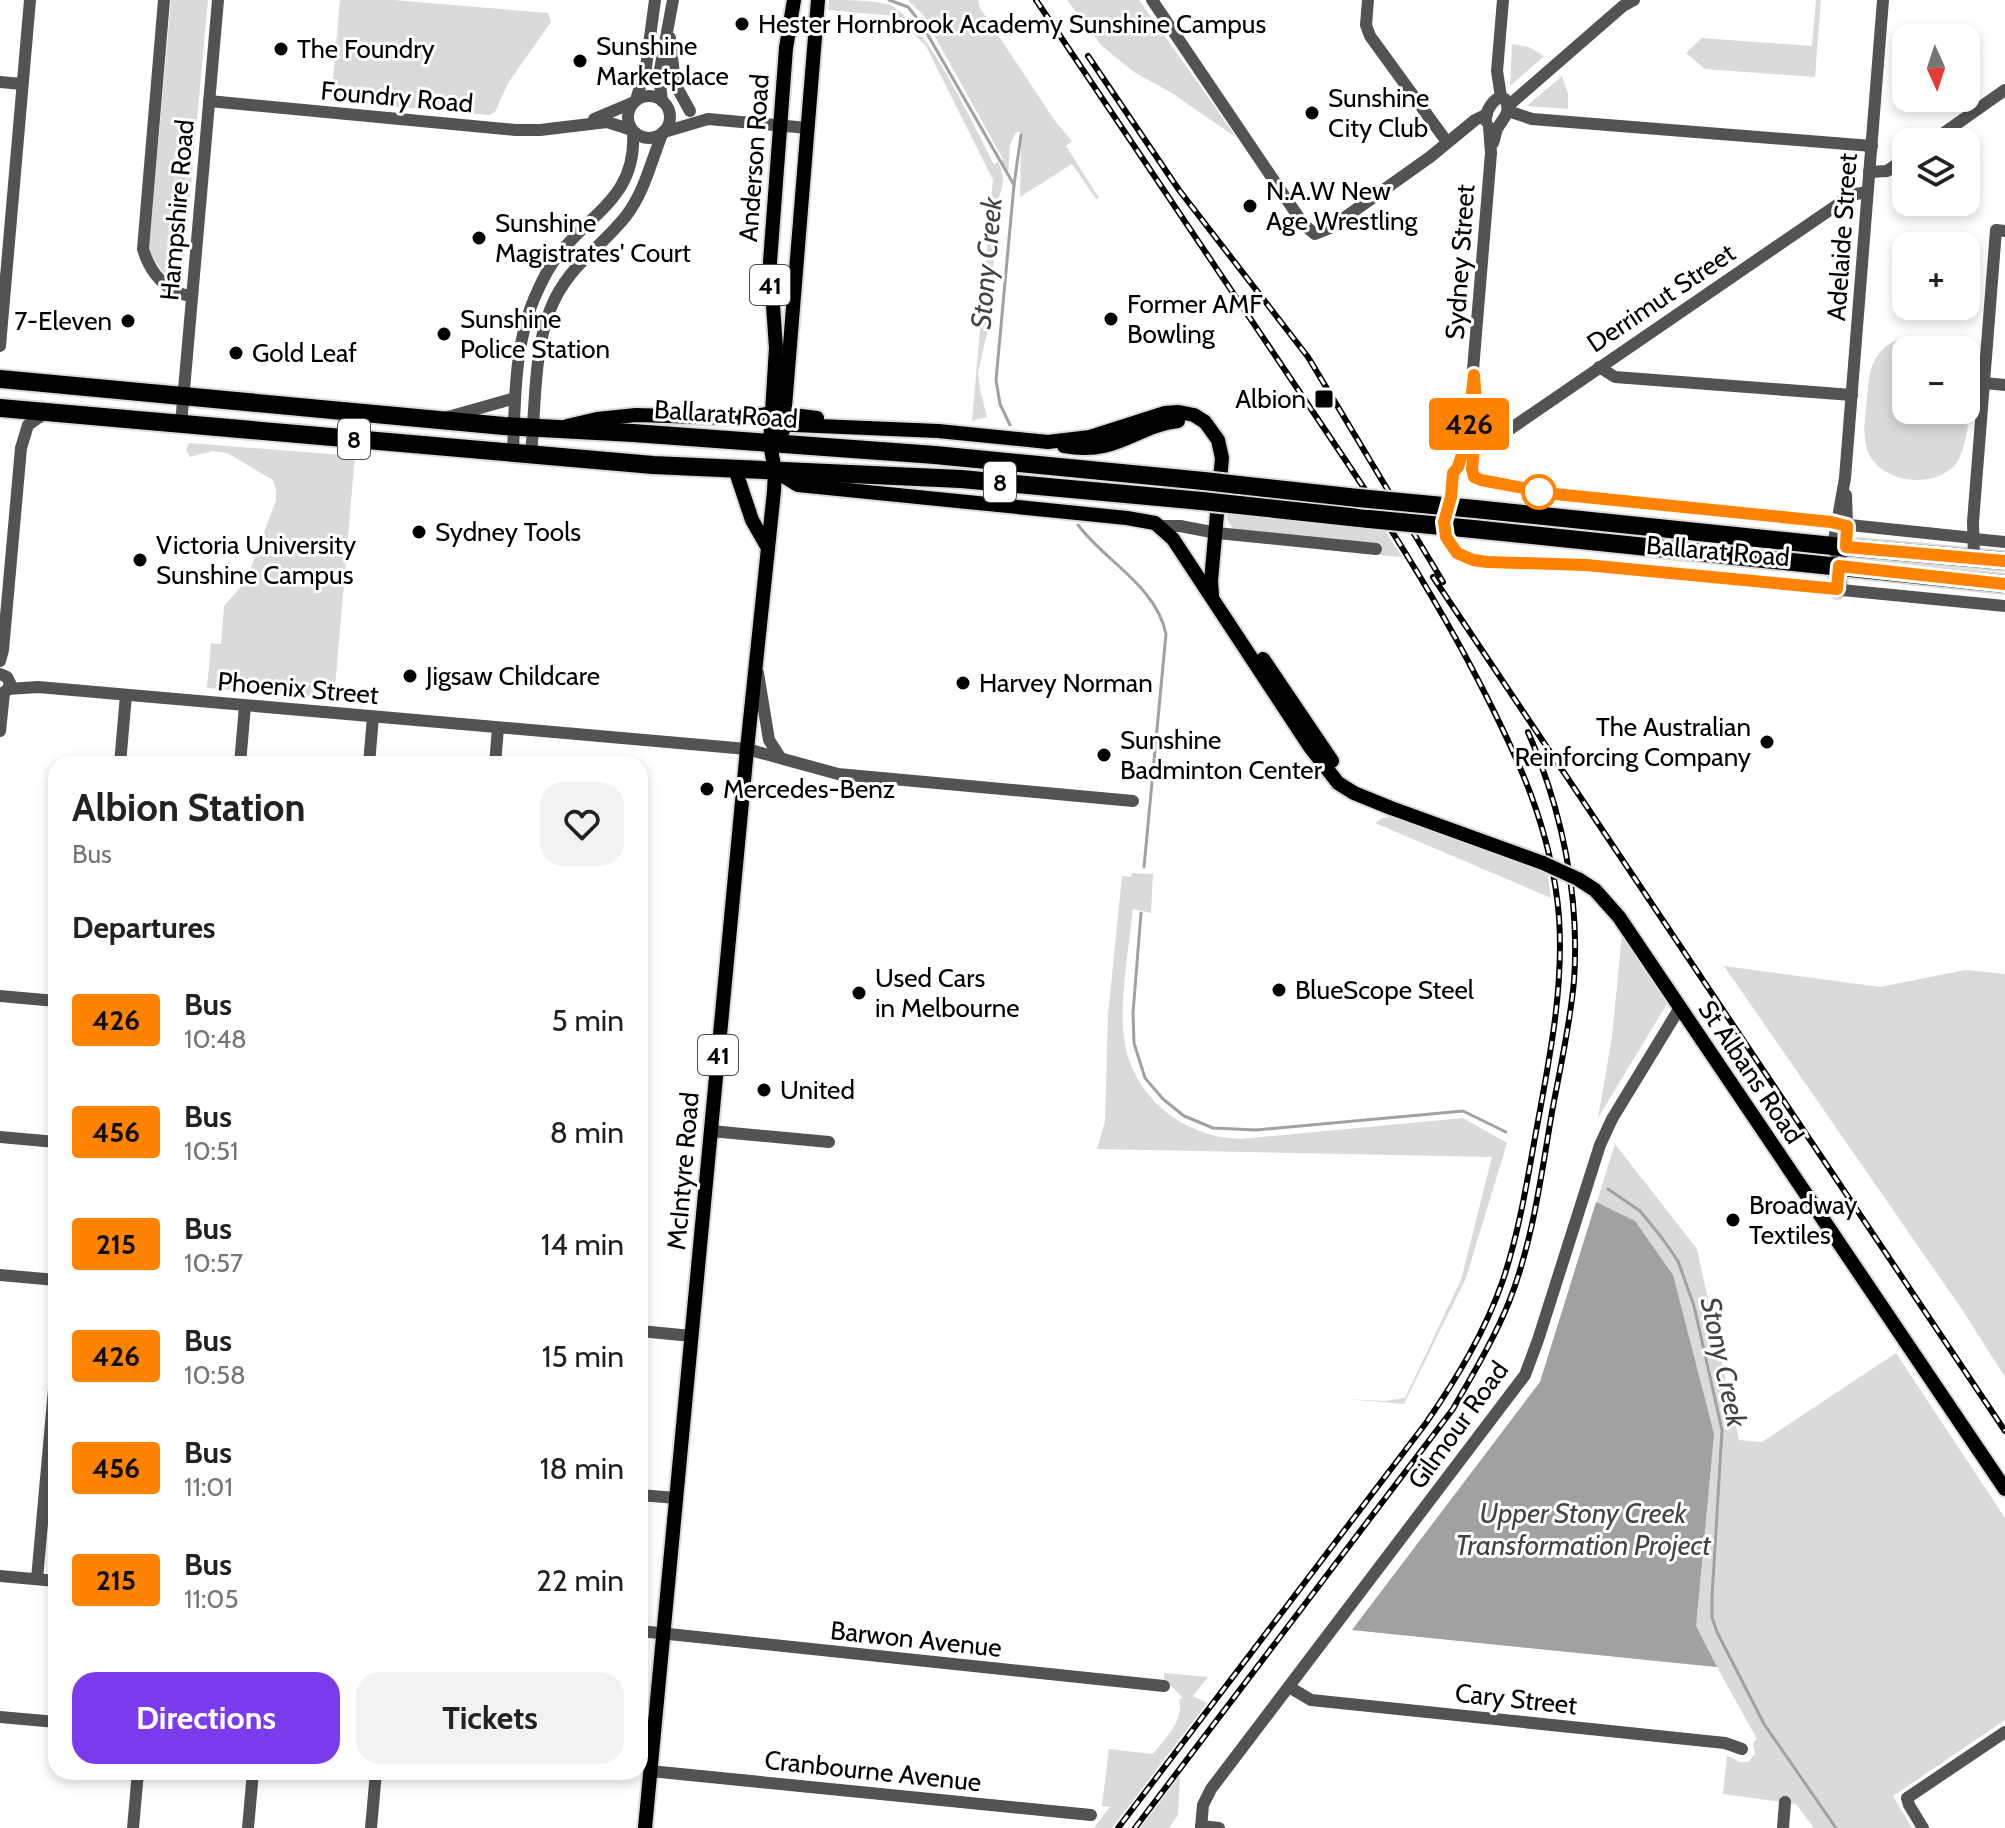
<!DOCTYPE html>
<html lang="en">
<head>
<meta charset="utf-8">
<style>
  :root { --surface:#fff; --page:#f2f2f2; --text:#222; --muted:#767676; --accent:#7c3aed }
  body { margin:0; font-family:Cabin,sans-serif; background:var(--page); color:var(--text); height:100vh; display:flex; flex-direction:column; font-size:30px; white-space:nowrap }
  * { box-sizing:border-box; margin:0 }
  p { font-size:26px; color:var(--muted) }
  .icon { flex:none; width:44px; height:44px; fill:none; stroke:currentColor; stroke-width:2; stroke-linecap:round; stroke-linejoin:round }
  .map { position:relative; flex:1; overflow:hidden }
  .panel { position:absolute; left:48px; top:756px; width:600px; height:1024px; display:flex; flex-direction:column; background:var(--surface); border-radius:24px; box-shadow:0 4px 12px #0003 }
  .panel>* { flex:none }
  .badge { padding:0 16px; border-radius:6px; font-size:28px; line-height:52px }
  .needle { width:52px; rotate:177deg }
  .controls { position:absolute; left:1892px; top:24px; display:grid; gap:16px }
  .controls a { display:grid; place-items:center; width:88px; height:88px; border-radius:16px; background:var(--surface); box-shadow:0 4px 12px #0003; font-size:40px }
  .map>.badge { position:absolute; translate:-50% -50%; box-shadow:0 0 0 4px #fff }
  h2 { padding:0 24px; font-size:30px; line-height:72px }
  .round { display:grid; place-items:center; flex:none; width:84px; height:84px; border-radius:24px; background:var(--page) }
  .overview { display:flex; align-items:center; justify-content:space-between; height:136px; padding:0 24px }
  h1 { font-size:38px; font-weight:800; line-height:60px }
  .button { display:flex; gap:16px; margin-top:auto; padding:16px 24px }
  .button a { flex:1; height:92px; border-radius:24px; background:var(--accent); color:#fff; font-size:32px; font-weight:800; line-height:92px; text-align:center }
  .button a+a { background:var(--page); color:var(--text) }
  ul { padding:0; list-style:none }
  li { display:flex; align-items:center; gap:24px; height:112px; padding:0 24px }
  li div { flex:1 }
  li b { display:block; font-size:30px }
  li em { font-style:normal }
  li .badge { min-width:88px; font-weight:700; text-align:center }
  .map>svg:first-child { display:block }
</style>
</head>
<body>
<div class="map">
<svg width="2005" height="1828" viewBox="0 0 2005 1828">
  <rect width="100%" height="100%" fill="#fff"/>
  <g fill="#dadada">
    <path d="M171,0H208L182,283L181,286L173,285L151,256L149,248Z"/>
    <path d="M340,0H393L548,13L551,22L508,83L495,112L489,115L331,101Z"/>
    <path d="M829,0C849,0 871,0 890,5C926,22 974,126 994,164L998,162C1005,176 1004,183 999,197L988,329L978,372L980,390L987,417L972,421L993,180L926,46L895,16L828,10Z"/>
    <path d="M908,0H978L980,8L1055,121L1072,141L1066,146L1099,198L1096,199L1072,164L1020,197L1021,133L1016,132L1010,145L1008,174L1001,161L1003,159L923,15Z"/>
    <path d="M1067,0H1139L1237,138L1172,93L1134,72L1102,46Z"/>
    <path d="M1816,0H1821L1815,77L1705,69L1686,53L1702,38L1812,46Z"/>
    <path d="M1512,44L1529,47L1544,56L1510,86Z"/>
    <path d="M1562,76L1568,94V109L1527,106Z"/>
    <path d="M1905,337C1924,336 1942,337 1957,350H1906V410H1966V363C1974,384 1970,448 1955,465C1932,490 1878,483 1867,449C1861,430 1867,407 1868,387C1870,362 1879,345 1905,337Z"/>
    <path d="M189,443L355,456L334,698L207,688L211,643L221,644L224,606L246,581L276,500V489L273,480L227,453L213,451L190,457L186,450Z"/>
    <path d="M1227,512L1383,527L1402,557L1378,555V550L1233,529L1227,520Z"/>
    <path d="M1395,816L1547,871L1551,898L1375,823L1382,818Z"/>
    <path d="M1132,873L1153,874L1151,913L1133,909C1129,948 1118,1008 1125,1045C1137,1101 1185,1137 1241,1139L1463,1118L1507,1143L1466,1278L1404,1404L1347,1399L1385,1401L1405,1398L1461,1280L1492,1157L1097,1149L1105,1121L1108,1015L1122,876L1131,877Z"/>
    <path d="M1622,934L1668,1002L1598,1118L1612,1037Z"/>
    <path d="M1724,966L1880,987L1965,970L2005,974V1377L1963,1311Z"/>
    <path d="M1615,1144L1697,1249L1739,1440L1762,1442L1896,1353L2005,1518V1720L1893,1796L1912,1828H1814L1796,1804L1723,1794L1727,1755L1740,1762H1748L1755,1754L1753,1743L1757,1739L1717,1667L1352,1630L1540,1382Z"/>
    <path d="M1164,1673L1208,1677L1193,1696L1207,1703L1112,1828H1094L1110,1807L1102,1806L1109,1749L1153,1754C1165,1739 1185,1720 1179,1699L1183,1698L1164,1679Z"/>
    <path d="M1180,1775L1178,1815L1169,1828H1140Z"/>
  </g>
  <path fill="#a1a1a1" d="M1596,1202L1635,1221L1673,1275L1714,1434L1696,1626L1717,1667L1352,1630L1540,1382Z"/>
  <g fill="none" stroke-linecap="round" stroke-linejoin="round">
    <g stroke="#a1a1a1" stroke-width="3">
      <path d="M889,0L908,7L921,23L1014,185L996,380L1000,404L1010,425"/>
      <path d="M1014,185L1021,135"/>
      <path d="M1078,525C1106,562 1156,586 1166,634L1144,867"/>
      <path d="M1141,913L1133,1013L1134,1043L1145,1078L1163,1099L1184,1116L1213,1128L1256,1130L1463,1111L1506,1132"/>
      <path d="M1608,1189L1640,1211L1662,1238L1678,1261L1694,1306L1722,1430L1712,1597V1617L1717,1632L1764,1724L1836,1828"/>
    </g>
    <defs>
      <g id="major">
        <path d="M771,424L938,431L1048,442L1090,437L1165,413L1179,412L1194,415L1205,422L1218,440L1222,458L1211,581L1212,596"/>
        <path d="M567,426L597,419L636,415L734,418L776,413L817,418"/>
        <path d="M783,431L818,0"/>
        <path d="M1064,446C1117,456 1135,426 1178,421"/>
        <path d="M735,469L752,520L768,548"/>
        <path d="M775,471L798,485L1127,518L1155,523L1173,539L1310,747L1338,783L1354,793L1391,808L1543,863"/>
        <path d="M1263,659L1332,761"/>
        <path d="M1578,879L1595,890L1619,917L2005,1489"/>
        <path d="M645,1828L747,749L774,491L775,471L770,444L776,348L770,262L786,48L794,0"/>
      </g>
      <g id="highway">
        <path d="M0,379L504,426L633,433L935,455L1204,481"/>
        <path d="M0,408L653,465L961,479L1202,501"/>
        <path d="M1239,485L1358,498"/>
        <path d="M1239,505L1369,519"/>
        <path d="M1475,509L1833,546L2005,561"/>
        <path d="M1473,529L2005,584"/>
        <path d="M1837,589L1839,566"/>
      </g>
    </defs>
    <use href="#major" stroke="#dbdbdb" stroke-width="18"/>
    <use href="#highway" stroke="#dbdbdb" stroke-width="22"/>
    <g stroke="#535353" stroke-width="12">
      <path d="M164,0L143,249C150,273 167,293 191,296"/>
      <path d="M1152,0L1304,225L1315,234L1330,228L1430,157L1475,120L1487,114"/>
      <path d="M1368,0L1366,25L1370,36L1447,142"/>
      <path d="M670,38L675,84L690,111"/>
      <path d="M0,82L22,84"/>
      <circle cx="649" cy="117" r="21"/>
      <path d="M1501,97L1497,71L1503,0"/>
      <path d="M636,100L646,67L655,0"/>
      <path d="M209,101L516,130H540L607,122L632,130"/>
      <path d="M662,101L659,75L673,0"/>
      <path d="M1508,106L1623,6L1634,0"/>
      <path d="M1508,111L1532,119L1872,146"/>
      <path d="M594,119L632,103"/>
      <path d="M1486,121C1485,112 1492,100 1501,97L1505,99C1512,113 1503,118 1497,129C1495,134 1495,139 1493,143"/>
      <path d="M1489,127L1491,153L1468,430C1466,445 1460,458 1454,471C1451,477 1453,488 1451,495C1450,504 1445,511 1444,520C1442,548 1463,559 1487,562L1586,565L2005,606"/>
      <path d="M664,132L708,119L808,128"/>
      <path d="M1931,142L2005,90"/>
      <path d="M1869,172L1887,171L1906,158"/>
      <path d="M0,346L30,0"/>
      <path d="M1599,367L1615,377L1852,395"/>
      <path d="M1985,383L2005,385"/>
      <path d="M448,417L515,398"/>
      <path d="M181,424L218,0"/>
      <path d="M1475,444L1497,438L1840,203L1845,196L1867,192"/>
      <path d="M513,453C515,399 514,340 538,290C543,279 549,267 556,258C590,212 637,198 633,132"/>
      <path d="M531,455C535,412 534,349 550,310C567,266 599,250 626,216C645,191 651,161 663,132"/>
      <path d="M1474,477L1555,494L1974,538"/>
      <path d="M1474,477L1472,462L1476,438"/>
      <path d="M1161,526H1180L1217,533L1376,549"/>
      <path d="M1975,539L2005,542"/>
      <path d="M1835,552L1833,546L1845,478L1883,0"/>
      <path d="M1844,552L1847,526L1846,495"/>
      <path d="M1974,559L1973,522L1996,230L2005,231"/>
      <path d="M0,661L3,650L21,448L28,425L45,413"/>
      <path d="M758,673L769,740L780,757"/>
      <path d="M0,674L7,677L10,683L8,689L3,693"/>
      <path d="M8,689L38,687L747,749L838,774L1133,801"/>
      <path d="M0,731L4,693"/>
      <path d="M120,764L126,695"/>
      <path d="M240,764L245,706"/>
      <path d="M369,764L373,717"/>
      <path d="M495,764L498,728"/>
      <path d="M0,996L56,1001"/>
      <path d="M711,1131L829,1142"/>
      <path d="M0,1137L56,1142"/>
      <path d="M0,1275L56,1280"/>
      <path d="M640,1331L692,1336"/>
      <path d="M640,1495L676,1498"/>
      <path d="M0,1576L56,1581"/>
      <path d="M37,1579L56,1367"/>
      <path d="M640,1631L1164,1686"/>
      <path d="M1289,1687L1311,1700L1725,1743L1742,1749"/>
      <path d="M0,1717L56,1722"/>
      <path d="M650,1771L1091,1815"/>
      <path d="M1201,1826L1219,1828"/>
      <path d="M133,1828L138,1772"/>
      <path d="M248,1828L253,1772"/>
      <path d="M371,1828L376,1772"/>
      <path d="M1201,1828L1203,1805L1211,1789L1525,1375L1538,1340L1600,1145L1612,1119L1679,1009"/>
      <path d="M1783,1828L1785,1802"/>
      <path d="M1923,1828L1909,1805L1907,1798L2005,1732"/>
    </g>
    <use href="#major" stroke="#000" stroke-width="14"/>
    <use href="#highway" stroke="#000" stroke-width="18"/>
    <defs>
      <g id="rail">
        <path d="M1036,0L1346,461C1393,531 1438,603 1477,678C1517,755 1552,829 1559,917C1564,989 1549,1061 1536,1132C1527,1182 1519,1232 1503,1280C1485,1332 1457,1378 1426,1423L1118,1828"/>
        <path d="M1088,56L1179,190L1308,357L1443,582"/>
        <path d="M1433,577L2005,1431"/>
        <path d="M1135,1828L1453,1409C1473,1374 1494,1339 1509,1302C1533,1241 1541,1176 1552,1112C1560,1069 1570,1025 1574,981C1580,896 1562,810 1528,732"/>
      </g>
    </defs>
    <use href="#rail" stroke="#000" stroke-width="6"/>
    <use href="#rail" stroke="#fff" stroke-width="3" stroke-dasharray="9" stroke-linecap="butt"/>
    <defs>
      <path id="major-bridge" d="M1543,863L1578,879"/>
      <g id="highway-bridge">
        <path d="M1204,481L1239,485"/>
        <path d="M1358,498L1475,509"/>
        <path d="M1202,501L1239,505"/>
        <path d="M1369,519L1473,529"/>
      </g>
    </defs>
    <use href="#major-bridge" stroke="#dbdbdb" stroke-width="18" stroke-linecap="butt"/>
    <use href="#highway-bridge" stroke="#dbdbdb" stroke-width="22" stroke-linecap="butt"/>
    <use href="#major-bridge" stroke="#000" stroke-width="14"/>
    <use href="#highway-bridge" stroke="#000" stroke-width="18"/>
  </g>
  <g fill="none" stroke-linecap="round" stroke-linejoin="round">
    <defs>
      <path id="line" d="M2005,561L1846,547L1847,526L1831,522L1555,494L1481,480L1474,477L1472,469L1477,419L1474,375L1467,438L1458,467L1453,473L1451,497L1444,522L1446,537L1457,553L1473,560L1487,562L1586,565L1837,589L1839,566L2005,584"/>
    </defs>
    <use href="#line" stroke="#fff" stroke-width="18"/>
    <use href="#line" stroke="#ff8200" stroke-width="12"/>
  </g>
  <g fill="#000" stroke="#fff" stroke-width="3">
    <circle cx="742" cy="24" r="8"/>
    <circle cx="281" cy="49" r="8"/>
    <circle cx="580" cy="61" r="8"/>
    <circle cx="1312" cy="113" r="8"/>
    <circle cx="1250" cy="206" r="8"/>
    <circle cx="479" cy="238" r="8"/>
    <circle cx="1111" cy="319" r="8"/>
    <circle cx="128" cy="321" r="8"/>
    <circle cx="444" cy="334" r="8"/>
    <circle cx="236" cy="353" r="8"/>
    <rect x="1314" y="389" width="20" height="20" rx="4"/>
    <circle cx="419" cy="532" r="8"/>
    <circle cx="140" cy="560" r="8"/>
    <circle cx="410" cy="676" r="8"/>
    <circle cx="963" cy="683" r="8"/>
    <circle cx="1767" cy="742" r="8"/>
    <circle cx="1104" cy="755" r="8"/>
    <circle cx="707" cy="789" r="8"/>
    <circle cx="1279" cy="990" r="8"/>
    <circle cx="859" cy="993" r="8"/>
    <circle cx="764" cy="1090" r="8"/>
    <circle cx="1733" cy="1220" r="8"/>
  </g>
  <circle fill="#fff" stroke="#ff8200" stroke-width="4" cx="1539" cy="492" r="16"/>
  <g text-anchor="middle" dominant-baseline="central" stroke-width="6" stroke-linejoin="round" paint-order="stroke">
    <g fill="#fff" stroke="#4c4c4c" stroke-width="2">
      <rect x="750" y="265" width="40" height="40" rx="6"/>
      <rect x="338" y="419" width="32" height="40" rx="6"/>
      <rect x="984" y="462" width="32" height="40" rx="6"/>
      <rect x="698" y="1035" width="40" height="40" rx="6"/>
    </g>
    <g font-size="24" font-weight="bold" fill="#000">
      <text x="770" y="285">41</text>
      <text x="354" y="439">8</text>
      <text x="1000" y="482">8</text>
      <text x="718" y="1055">41</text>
    </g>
    <g font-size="26" fill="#000" stroke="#fff" text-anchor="start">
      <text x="758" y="24">Hester Hornbrook Academy Sunshine Campus</text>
      <text x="596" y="46">Sunshine<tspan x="596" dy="30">Marketplace</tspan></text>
      <text x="297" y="49">The Foundry</text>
      <text x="1328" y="98">Sunshine<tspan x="1328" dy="30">City Club</tspan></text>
      <text x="1266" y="191">N.A.W New<tspan x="1266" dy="30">Age Wrestling</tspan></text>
      <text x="495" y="223">Sunshine<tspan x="495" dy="30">Magistrates' Court</tspan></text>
      <text x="1127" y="304">Former AMF<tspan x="1127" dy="30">Bowling</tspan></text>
      <text x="460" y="319">Sunshine<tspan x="460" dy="30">Police Station</tspan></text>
      <text x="112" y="321" text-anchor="end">7-Eleven</text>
      <text x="252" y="353">Gold Leaf</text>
      <text x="1306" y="399" text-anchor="end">Albion</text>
      <text x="435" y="532">Sydney Tools</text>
      <text x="156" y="545">Victoria University<tspan x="156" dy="30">Sunshine Campus</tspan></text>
      <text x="426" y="676">Jigsaw Childcare</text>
      <text x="979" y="683">Harvey Norman</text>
      <text x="1751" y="727" text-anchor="end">The Australian<tspan x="1751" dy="30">Reinforcing Company</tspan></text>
      <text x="1120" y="740">Sunshine<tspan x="1120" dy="30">Badminton Center</tspan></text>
      <text x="723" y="789">Mercedes-Benz</text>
      <text x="875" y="978">Used Cars<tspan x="875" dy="30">in Melbourne</tspan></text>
      <text x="1295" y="990">BlueScope Steel</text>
      <text x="780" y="1090">United</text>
      <text x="1749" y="1205">Broadway<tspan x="1749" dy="30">Textiles</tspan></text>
    </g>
    <g font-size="26" fill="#000" stroke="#fff">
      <text transform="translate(397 97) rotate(5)">Foundry Road</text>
      <text transform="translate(754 158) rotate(-86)">Anderson Road</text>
      <text transform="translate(177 210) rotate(-85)">Hampshire Road</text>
      <text transform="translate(1842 237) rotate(-86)">Adelaide Street</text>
      <text transform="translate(1460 262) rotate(-86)">Sydney Street</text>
      <text transform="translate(1661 298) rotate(-34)">Derrimut Street</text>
      <text transform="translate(726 414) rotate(4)">Ballarat Road</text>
      <text transform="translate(1718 551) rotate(5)">Ballarat Road</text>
      <text transform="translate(298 688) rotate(5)">Phoenix Street</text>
      <text transform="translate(1751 1072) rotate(56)">St Albans Road</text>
      <text transform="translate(683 1171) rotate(-85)">McIntyre Road</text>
      <text transform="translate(1458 1425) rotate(-54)">Gilmour Road</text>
      <text transform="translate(916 1639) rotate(6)">Barwon Avenue</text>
      <text transform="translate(1516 1699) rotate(6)">Cary Street</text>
      <text transform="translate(873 1771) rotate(6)">Cranbourne Avenue</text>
    </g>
    <g font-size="28" font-style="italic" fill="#424242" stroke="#fff">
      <text transform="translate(986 263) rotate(-85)">Stony Creek</text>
      <text transform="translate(1724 1362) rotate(78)">Stony Creek</text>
      <text x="1583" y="1513">Upper Stony Creek<tspan x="1583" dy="32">Transformation Project</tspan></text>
    </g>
  </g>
</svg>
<div class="controls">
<a><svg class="needle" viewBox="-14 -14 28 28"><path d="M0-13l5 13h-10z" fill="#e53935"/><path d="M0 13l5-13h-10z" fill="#767676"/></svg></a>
<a><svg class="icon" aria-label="layers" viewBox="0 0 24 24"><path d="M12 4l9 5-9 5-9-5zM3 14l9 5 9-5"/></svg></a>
<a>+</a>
<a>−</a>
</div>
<b class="badge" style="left:1469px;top:424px;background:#ff8200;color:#111">426</b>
<section class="panel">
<div class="overview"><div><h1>Albion Station</h1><p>Bus</p></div><a class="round"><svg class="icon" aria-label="heart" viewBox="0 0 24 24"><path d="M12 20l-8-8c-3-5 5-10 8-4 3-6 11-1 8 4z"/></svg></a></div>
<h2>Departures</h2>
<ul>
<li><span class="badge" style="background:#ff8200;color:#111">426</span><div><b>Bus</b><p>10:48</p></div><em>5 min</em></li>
<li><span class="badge" style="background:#ff8200;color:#111">456</span><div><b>Bus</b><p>10:51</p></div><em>8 min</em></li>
<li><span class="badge" style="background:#ff8200;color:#111">215</span><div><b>Bus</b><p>10:57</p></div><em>14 min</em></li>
<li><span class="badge" style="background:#ff8200;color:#111">426</span><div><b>Bus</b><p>10:58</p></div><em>15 min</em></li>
<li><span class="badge" style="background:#ff8200;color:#111">456</span><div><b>Bus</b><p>11:01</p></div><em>18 min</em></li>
<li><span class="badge" style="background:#ff8200;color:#111">215</span><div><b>Bus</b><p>11:05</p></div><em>22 min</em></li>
</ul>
<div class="button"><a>Directions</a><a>Tickets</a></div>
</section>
</div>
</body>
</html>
